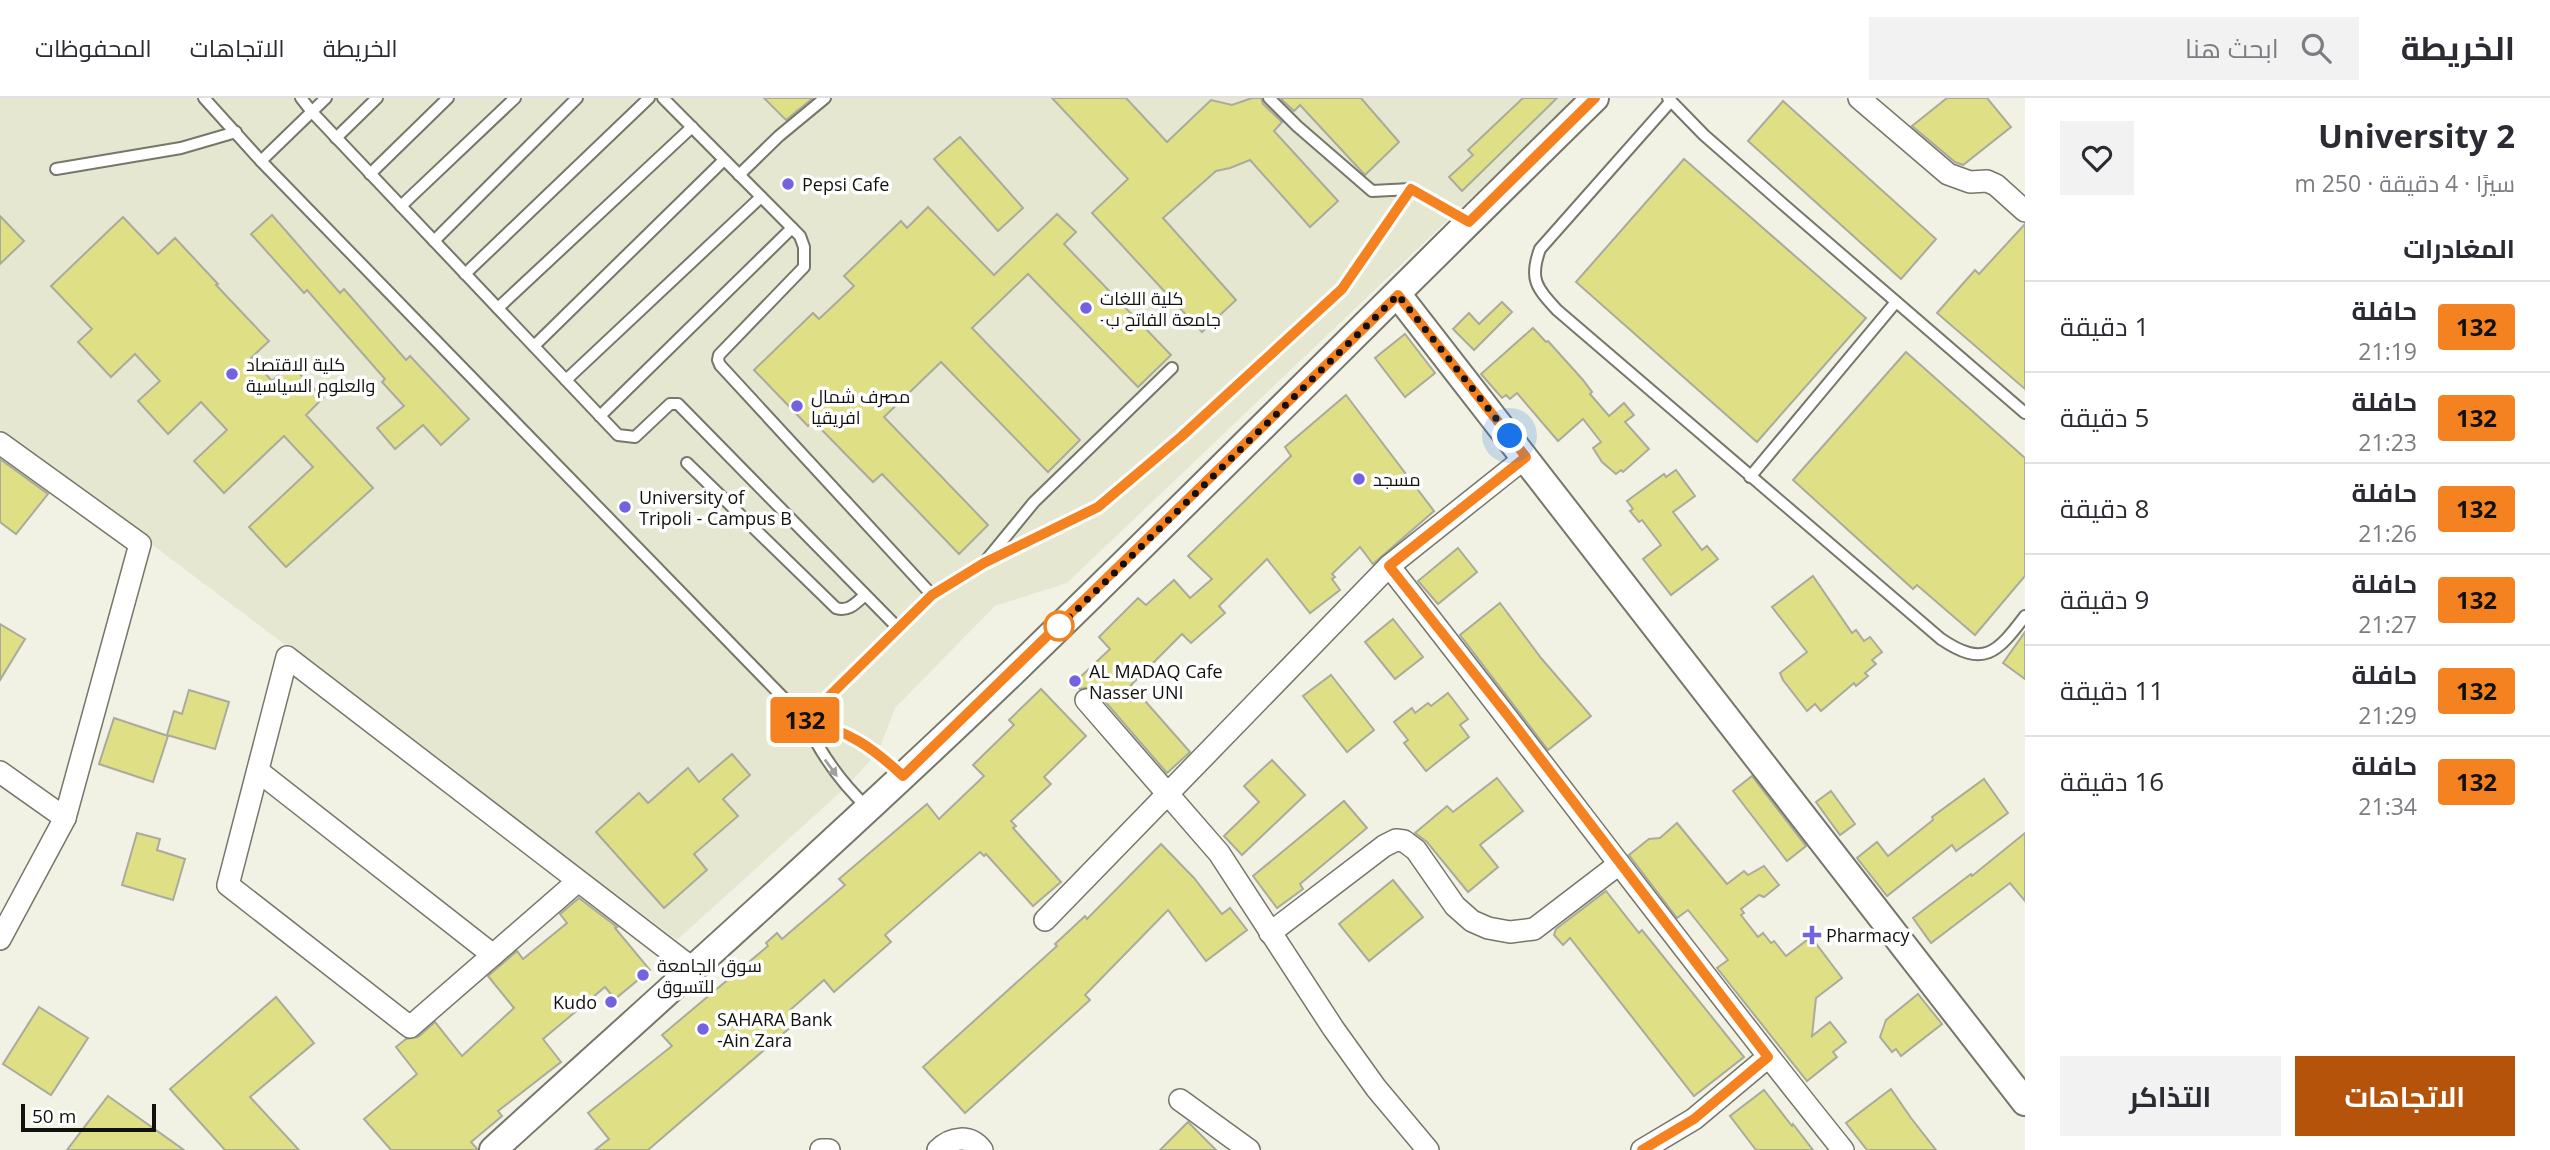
<!DOCTYPE html>
<html lang="ar">
<head>
<meta charset="utf-8">
<style>
  :root { --surface:#fff; --page:#f2f2f3; --text:#2b2b33; --muted:#7c7c81; --line:#e1e1e2; --accent:#b45309 }
  body { margin:0; font-family:"Open Sans",Cairo,sans-serif; background:var(--page); color:var(--text); direction:rtl; height:100vh; display:flex; flex-direction:column; font-size:26px; white-space:nowrap }
  * { box-sizing:border-box; margin:0 }
  p { font-size:23px; color:var(--muted) }
  .icon { flex:none; width:38px; height:38px; fill:none; stroke:currentColor; stroke-width:2; stroke-linecap:round; stroke-linejoin:round }
  .map { position:relative; flex:1; overflow:hidden; direction:ltr }
  .side { display:flex; flex-direction:column; background:var(--surface); width:525px }
  .side>* { flex:none }
  .badge { padding:0 14px; border-radius:5px; font-size:24px; line-height:46px }
  .scale { position:absolute; left:21px; bottom:18px; width:135px; box-sizing:border-box; padding-left:7px; border:4px solid #11110d; border-top:0; font-size:19px; line-height:24px; white-space:nowrap; color:#11110d; -webkit-text-stroke:5px #fff; paint-order:stroke }
  .you { position:absolute; width:35px; height:35px; margin:-18px; border:5px solid #fff; border-radius:50%; background:#1a73e8; box-shadow:0 0 0 10px #1a73e833 }
  .map>.badge { position:absolute; translate:-50% -50%; box-shadow:0 0 0 4px #fff }
  h2 { padding:0 35px; font-size:26px; line-height:63px }
  .round { display:grid; place-items:center; flex:none; width:74px; height:74px; border-radius:0px; background:var(--page) }
  .headline { display:flex; align-items:center; justify-content:space-between; height:119px; padding:0 35px }
  h1 { font-size:33px; font-weight:700; line-height:52px }
  .action { display:flex; gap:14px; margin-top:auto; padding:14px 35px }
  .action a { flex:1; height:80px; border-radius:0px; background:var(--accent); color:#fff; font-size:28px; font-weight:700; line-height:80px; text-align:center }
  .action a+a { background:var(--page); color:var(--text) }
  ul { padding:0; list-style:none }
  li { display:flex; align-items:center; gap:21px; height:91px; padding:0 35px; border-top:2px solid var(--line) }
  li div { flex:1 }
  li b { display:block; font-size:26px }
  li em { font-style:normal }
  li .badge { min-width:77px; font-weight:700; text-align:center }
  header { display:flex; align-items:center; gap:42px; box-sizing:border-box; height:98px; padding:0 35px; background:var(--surface); border-bottom:2px solid var(--line) }
  header strong { font-size:33px }
  nav { display:flex; gap:38px; margin-inline-start:auto; font-size:24px }
  .search { width:490px; height:63px; background:var(--page); display:flex; align-items:center; gap:18px; box-sizing:border-box; padding:0 24px; border-radius:0px; color:var(--muted); font-size:26px }
  main { display:flex; flex:1; min-height:0 }
  .map>svg:first-child { display:block }
</style>
</head>
<body>
<header>
<strong>الخريطة</strong>
<div class="search"><svg class="icon" aria-label="search" viewBox="0 0 24 24"><circle cx="10" cy="10" r="6"/><path d="M15 15l6 6"/></svg>ابحث هنا</div>
<nav><a>الخريطة</a><a>الاتجاهات</a><a>المحفوظات</a></nav>
</header>
<main>
<section class="side">
<div class="headline"><div><h1>University 2</h1><p>سيرًا · 4 دقيقة · 250 m</p></div><a class="round"><svg class="icon" aria-label="heart" viewBox="0 0 24 24"><path d="M12 20l-8-8c-3-5 5-10 8-4 3-6 11-1 8 4z"/></svg></a></div>
<h2>المغادرات</h2>
<ul>
<li><span class="badge" style="background:#f58220;color:#111">132</span><div><b>حافلة</b><p>21:19</p></div><em>1 دقيقة</em></li>
<li><span class="badge" style="background:#f58220;color:#111">132</span><div><b>حافلة</b><p>21:23</p></div><em>5 دقيقة</em></li>
<li><span class="badge" style="background:#f58220;color:#111">132</span><div><b>حافلة</b><p>21:26</p></div><em>8 دقيقة</em></li>
<li><span class="badge" style="background:#f58220;color:#111">132</span><div><b>حافلة</b><p>21:27</p></div><em>9 دقيقة</em></li>
<li><span class="badge" style="background:#f58220;color:#111">132</span><div><b>حافلة</b><p>21:29</p></div><em>11 دقيقة</em></li>
<li><span class="badge" style="background:#f58220;color:#111">132</span><div><b>حافلة</b><p>21:34</p></div><em>16 دقيقة</em></li>
</ul>
<div class="action"><a>الاتجاهات</a><a>التذاكر</a></div>
</section>
<div class="map">
<svg width="2025" height="1052" viewBox="0 0 2025 1052">
  <rect width="100%" height="100%" fill="#f1f2e4"/>
  <path fill="#e6e7d1" d="M0,0H1576L1067,485L995,508L895,610L878,654L846,689L677,842L0,332Z"/>
  <g fill="#dfe085" stroke="#aaaa9d" stroke-width="2">
    <path d="M764,0H813L786,22Z"/>
    <path d="M1052,0H1126L1167,44L1211,2L1232,7L1252,0H1261L1263,6L1282,24L1274,33L1338,103L1310,129L1250,62L1230,70L1216,73L1163,120L1236,202L1202,234L1092,115L1128,81Z"/>
    <path d="M1280,0H1361L1399,44L1365,77L1300,7L1294,13Z"/>
    <path d="M1523,0H1557L1462,93L1449,79L1473,57L1468,52Z"/>
    <path d="M1947,0H1987L2011,29L1963,67L1955,64L1912,28Z"/>
    <path d="M1783,3L1936,141L1901,181L1748,43Z"/>
    <path d="M960,39L1023,110L998,133L934,61Z"/>
    <path d="M1684,61L1866,220L1757,344L1576,184Z"/>
    <path d="M928,109L994,177L1057,116L1076,134L1064,146L1171,257L1138,289L1028,176L972,230L1080,342L1048,374L941,264L884,319L988,427L959,456L882,376L873,384L813,323L808,328L754,272L813,215L819,221L854,188L844,178L901,123L907,130Z"/>
    <path d="M272,117L340,195L344,191L406,262L410,258L469,321L441,347L423,327L395,351L377,330L404,308L382,284L385,281L307,192L304,195L251,136Z"/>
    <path d="M0,118L24,143L0,166Z"/>
    <path d="M123,119L158,156L175,140L218,186L216,187L269,243L251,260L272,283L290,266L323,300L306,317L373,390L286,469L249,429L313,369L284,338L224,395L194,363L227,332L201,304L168,336L138,303L160,283L135,256L111,279L78,244L92,231L51,188Z"/>
    <path d="M2025,126V291L1937,215L1975,172L1979,176Z"/>
    <path d="M1502,204L1512,214L1474,252L1453,231L1469,215L1479,226Z"/>
    <path d="M1533,230L1546,244L1548,243L1583,282L1592,294L1590,296L1609,318L1624,305L1634,317L1625,324L1649,351L1623,374L1621,372L1616,376L1602,364L1593,350L1601,344L1583,321L1558,343L1517,295L1510,301L1506,297L1502,300L1481,276Z"/>
    <path d="M1405,236L1435,275L1405,299L1375,260Z"/>
    <path d="M1906,254L2025,360V478L1975,537L1917,487L1913,491L1793,382Z"/>
    <path d="M1346,297L1434,413L1373,466L1360,449L1332,476L1335,479L1332,481L1340,492L1310,515L1267,461L1219,508L1225,515L1191,545L1182,536L1131,587L1190,654L1167,675L1096,593L1090,589L1080,591L1074,585L1110,551L1099,539L1138,500L1146,507L1174,482L1190,500L1212,481L1188,458L1291,358L1285,349Z"/>
    <path d="M0,361L48,396L16,436L0,424Z"/>
    <path d="M1676,372L1695,398L1673,414L1702,452L1707,448L1718,461L1671,497L1643,461L1661,447L1642,422L1639,424L1630,413L1633,411L1627,403L1664,376L1666,379Z"/>
    <path d="M1458,450L1477,474L1438,506L1418,483Z"/>
    <path d="M1813,478L1852,535L1856,532L1864,543L1870,539L1882,554L1872,562L1876,566L1865,575L1868,578L1856,588L1854,585L1821,613L1815,606L1807,613L1783,582L1780,575L1807,554L1772,509Z"/>
    <path d="M1500,505L1541,560L1591,618L1548,652L1460,537Z"/>
    <path d="M1393,521L1423,559L1395,581L1365,544Z"/>
    <path d="M0,526L25,541L0,582Z"/>
    <path d="M2025,534V581L2003,565Z"/>
    <path d="M1331,577L1374,632L1347,654L1303,598Z"/>
    <path d="M1041,591L1086,638L1044,679L1051,686L1011,723L1016,728L1013,730L1061,784L1033,808L986,756L984,758L980,754L885,837L891,844L834,894L824,882L790,912L799,922L648,1052H595L609,1041L588,1015L672,948L662,937L768,848L766,845L777,835L782,841L845,787L839,781L927,706L939,721L984,678L973,667L1014,627L1009,622Z"/>
    <path d="M189,592L229,604L215,651L167,637L174,613L182,616Z"/>
    <path d="M1448,595L1468,621L1460,627L1469,639L1426,673L1404,645L1408,642L1394,624L1412,610L1415,615L1428,605L1431,608Z"/>
    <path d="M114,620L168,638L153,684L99,666Z"/>
    <path d="M732,656L750,677L723,701L738,718L694,756L707,772L664,810L596,734L639,695L648,705L688,670L699,684Z"/>
    <path d="M1272,662L1305,697L1242,757L1224,738L1259,704L1244,688Z"/>
    <path d="M1752,678L1806,748L1787,763L1733,693Z"/>
    <path d="M1497,680L1523,713L1480,747L1498,769L1468,794L1427,744L1415,735L1447,708L1453,714Z"/>
    <path d="M1984,681L2008,715L1956,753L1952,747L1887,798L1857,760L1877,744L1888,758L1933,722L1932,719Z"/>
    <path d="M1831,693L1855,726L1840,737L1816,704Z"/>
    <path d="M1344,703L1367,730L1300,786L1303,791L1277,810L1253,778Z"/>
    <path d="M1677,725L1727,786L1744,773L1748,777L1764,768L1779,787L1764,799L1759,797L1741,811L1744,815L1741,817L1758,839L1763,835L1771,845L1774,843L1786,858L1811,839L1842,880L1816,900L1812,938L1830,924L1846,944L1833,954L1837,959L1807,983L1717,870L1728,862L1688,812L1677,820L1629,757L1649,741L1660,740Z"/>
    <path d="M137,735L160,741L157,752L185,761L173,802L122,787Z"/>
    <path d="M2025,735V803L2010,785L1931,845L1913,820L1971,776L1972,778Z"/>
    <path d="M1161,746L1194,780L1222,816L1230,810L1247,832L1206,863L1168,812L1085,897L1090,902L965,1015L923,969L1057,848L1055,846L1085,818L1087,821Z"/>
    <path d="M1393,782L1423,819L1369,863L1339,826Z"/>
    <path d="M1606,793L1639,835L1642,832L1744,959L1694,998L1570,840L1563,847L1554,837L1556,831Z"/>
    <path d="M579,800L617,829L615,830L650,872L615,901L605,889L543,941L561,964L498,1013L502,1018L471,1044L478,1052H391L364,1021L417,976L396,949L406,941L418,939L435,924L462,958L514,910L488,878L517,853L523,861L567,825L560,816Z"/>
    <path d="M1918,896L1942,926L1901,958L1896,951L1892,954L1880,939L1886,922Z"/>
    <path d="M276,899L314,945L250,999L299,1052H225L170,991Z"/>
    <path d="M39,909L88,940L51,997L3,966Z"/>
    <path d="M1891,991L1911,1020L1936,1052H1867L1846,1025Z"/>
    <path d="M1764,992L1792,1028L1793,1026L1813,1052H1756L1730,1018Z"/>
    <path d="M108,998L184,1052H67Z"/>
    <path d="M1188,1024L1216,1052H1160Z"/>
  </g>
  <g fill="none" stroke-linecap="round" stroke-linejoin="round">
    <defs>
      <g id="service">
        <path d="M204,0L261,63L805,622L932,497L984,465L1034,404L1172,270"/>
        <path d="M301,0L312,14L618,337L635,339L670,306H678L898,530"/>
        <path d="M663,0L800,138L804,149V169L719,257L718,262L720,267L932,497"/>
        <path d="M1269,0L1297,28L1372,93L1411,91L1469,124"/>
        <path d="M1668,0L1704,37L1784,107L2025,315"/>
        <path d="M1671,3L1540,151C1529,181 1536,189 1557,212L1941,541C1984,570 1997,555 2025,518"/>
        <path d="M336,40L377,0"/>
        <path d="M261,63L326,0"/>
        <path d="M56,71L181,50L236,34"/>
        <path d="M370,76L448,0"/>
        <path d="M739,77L779,38L825,0"/>
        <path d="M401,108L515,0"/>
        <path d="M434,143L577,0"/>
        <path d="M465,176L649,0"/>
        <path d="M498,210L692,29"/>
        <path d="M534,248L724,62"/>
        <path d="M566,282L761,99"/>
        <path d="M600,318L792,130"/>
        <path d="M687,365L836,510C849,514 856,505 865,497"/>
        <path d="M1750,379L1896,204"/>
        <path d="M988,463L1098,409L1182,338L1342,191L1411,91"/>
        <path d="M805,622C848,633 871,648 903,678"/>
        <path d="M805,622C821,657 840,684 868,710"/>
      </g>
      <g id="minor">
        <path d="M1859,0L1948,76L1970,84L1987,83L1996,87L2025,113"/>
        <path d="M0,345L140,446L65,720L0,841"/>
        <path d="M1389,468C1542,662 1688,860 1843,1052"/>
        <path d="M1086,602L1219,755L1333,930L1376,990L1428,1052"/>
        <path d="M258,673L493,857"/>
        <path d="M0,674L65,720"/>
        <path d="M578,783L410,929L228,787L287,559L692,870"/>
        <path d="M1045,822L1389,468L1526,359"/>
        <path d="M1270,835L1384,748L1396,742L1404,743L1416,752L1455,808L1472,823L1488,830L1510,834L1534,831L1619,766"/>
        <path d="M1180,1002L1249,1052"/>
        <path d="M821,1052H829"/>
        <path d="M938,1052C951,1039 970,1036 982,1052"/>
        <path d="M1642,1052L1694,1021L1768,959"/>
      </g>
      <g id="tertiary">
        <path d="M1398,197L2025,1004"/>
        <path d="M493,1052C667,894 842,738 1012,575C1208,385 1400,191 1595,0"/>
      </g>
    </defs>
    <use href="#service" stroke="#76766a" stroke-width="14"/>
    <use href="#minor" stroke="#76766a" stroke-width="24"/>
    <use href="#tertiary" stroke="#76766a" stroke-width="30"/>
    <use href="#service" stroke="#fff" stroke-width="10"/>
    <use href="#minor" stroke="#fff" stroke-width="21"/>
    <use href="#tertiary" stroke="#fff" stroke-width="26"/>
  </g>
  <defs><path id="oneway-solid" d="M-6-.8H1V-3.2L6.5 0L1 3.2V.8H-6Z" transform="scale(1.75)"/></defs>
  <use fill="#a0a09e" href="#oneway-solid" transform="translate(831 670) rotate(54)"/>
  <g fill="none" stroke-linecap="round" stroke-linejoin="round">
    <defs>
      <path id="line" d="M1595,0L1469,124L1411,91L1342,191L1182,338L1098,409L984,465L932,497L805,622C848,633 871,648 903,678L1398,197L1526,359L1389,468L1508,618L1768,959L1694,1021L1642,1052"/>
    </defs>
    <use href="#line" stroke="#fff" stroke-width="16"/>
    <use href="#line" stroke="#f58220" stroke-width="10"/>
    <path stroke="#11110d" stroke-width="7" stroke-dasharray="0 12.6" d="M1059,528L1051,537L1398,197L1510,338"/>
  </g>
  <g fill="#7463de" stroke="#fff" stroke-width="2.5">
    <circle cx="788" cy="86" r="7"/>
    <circle cx="1086" cy="210" r="7"/>
    <circle cx="232" cy="276" r="7"/>
    <circle cx="797" cy="308" r="7"/>
    <circle cx="1359" cy="381" r="7"/>
    <circle cx="625" cy="409" r="7"/>
    <circle cx="1075" cy="583" r="7"/>
    <path d="M1808.5 826.5h7v7h7v7h-7v7h-7v-7h-7v-7h7z"/>
    <circle cx="643" cy="877" r="7"/>
    <circle cx="611" cy="904" r="7"/>
    <circle cx="703" cy="931" r="7"/>
  </g>
  <circle fill="#fff" stroke="#f58220" stroke-width="3.5" cx="1059" cy="528" r="14"/>
  <g text-anchor="middle" dominant-baseline="central" stroke-width="7" stroke-linejoin="round" paint-order="stroke">
    <g font-size="18" fill="#11110d" stroke="#fff" text-anchor="start">
      <text x="802" y="86">Pepsi Cafe</text>
      <text x="1100" y="200">كلية اللغات<tspan x="1100" dy="21">-جامعة الفاتح ب</tspan></text>
      <text x="246" y="266">كلية الاقتصاد<tspan x="246" dy="21">والعلوم السياسية</tspan></text>
      <text x="811" y="298">مصرف شمال<tspan x="811" dy="21">افريقيا</tspan></text>
      <text x="1373" y="381">مسجد</text>
      <text x="639" y="399">University of<tspan x="639" dy="21">Tripoli - Campus B</tspan></text>
      <text x="1089" y="573">AL MADAQ Cafe<tspan x="1089" dy="21">Nasser UNI</tspan></text>
      <text x="1826" y="837">Pharmacy</text>
      <text x="657" y="867">سوق الجامعة<tspan x="657" dy="21">للتسوق</tspan></text>
      <text x="597" y="904" text-anchor="end">Kudo</text>
      <text x="717" y="921">SAHARA Bank<tspan x="717" dy="21">-Ain Zara</tspan></text>
    </g>
  </g>
</svg>
<div class="scale">50 m</div>
<div class="you" style="left:1510px;top:338px"></div>
<b class="badge" style="left:805px;top:622px;background:#f58220;color:#111">132</b>
</div>
</main>
</body>
</html>
